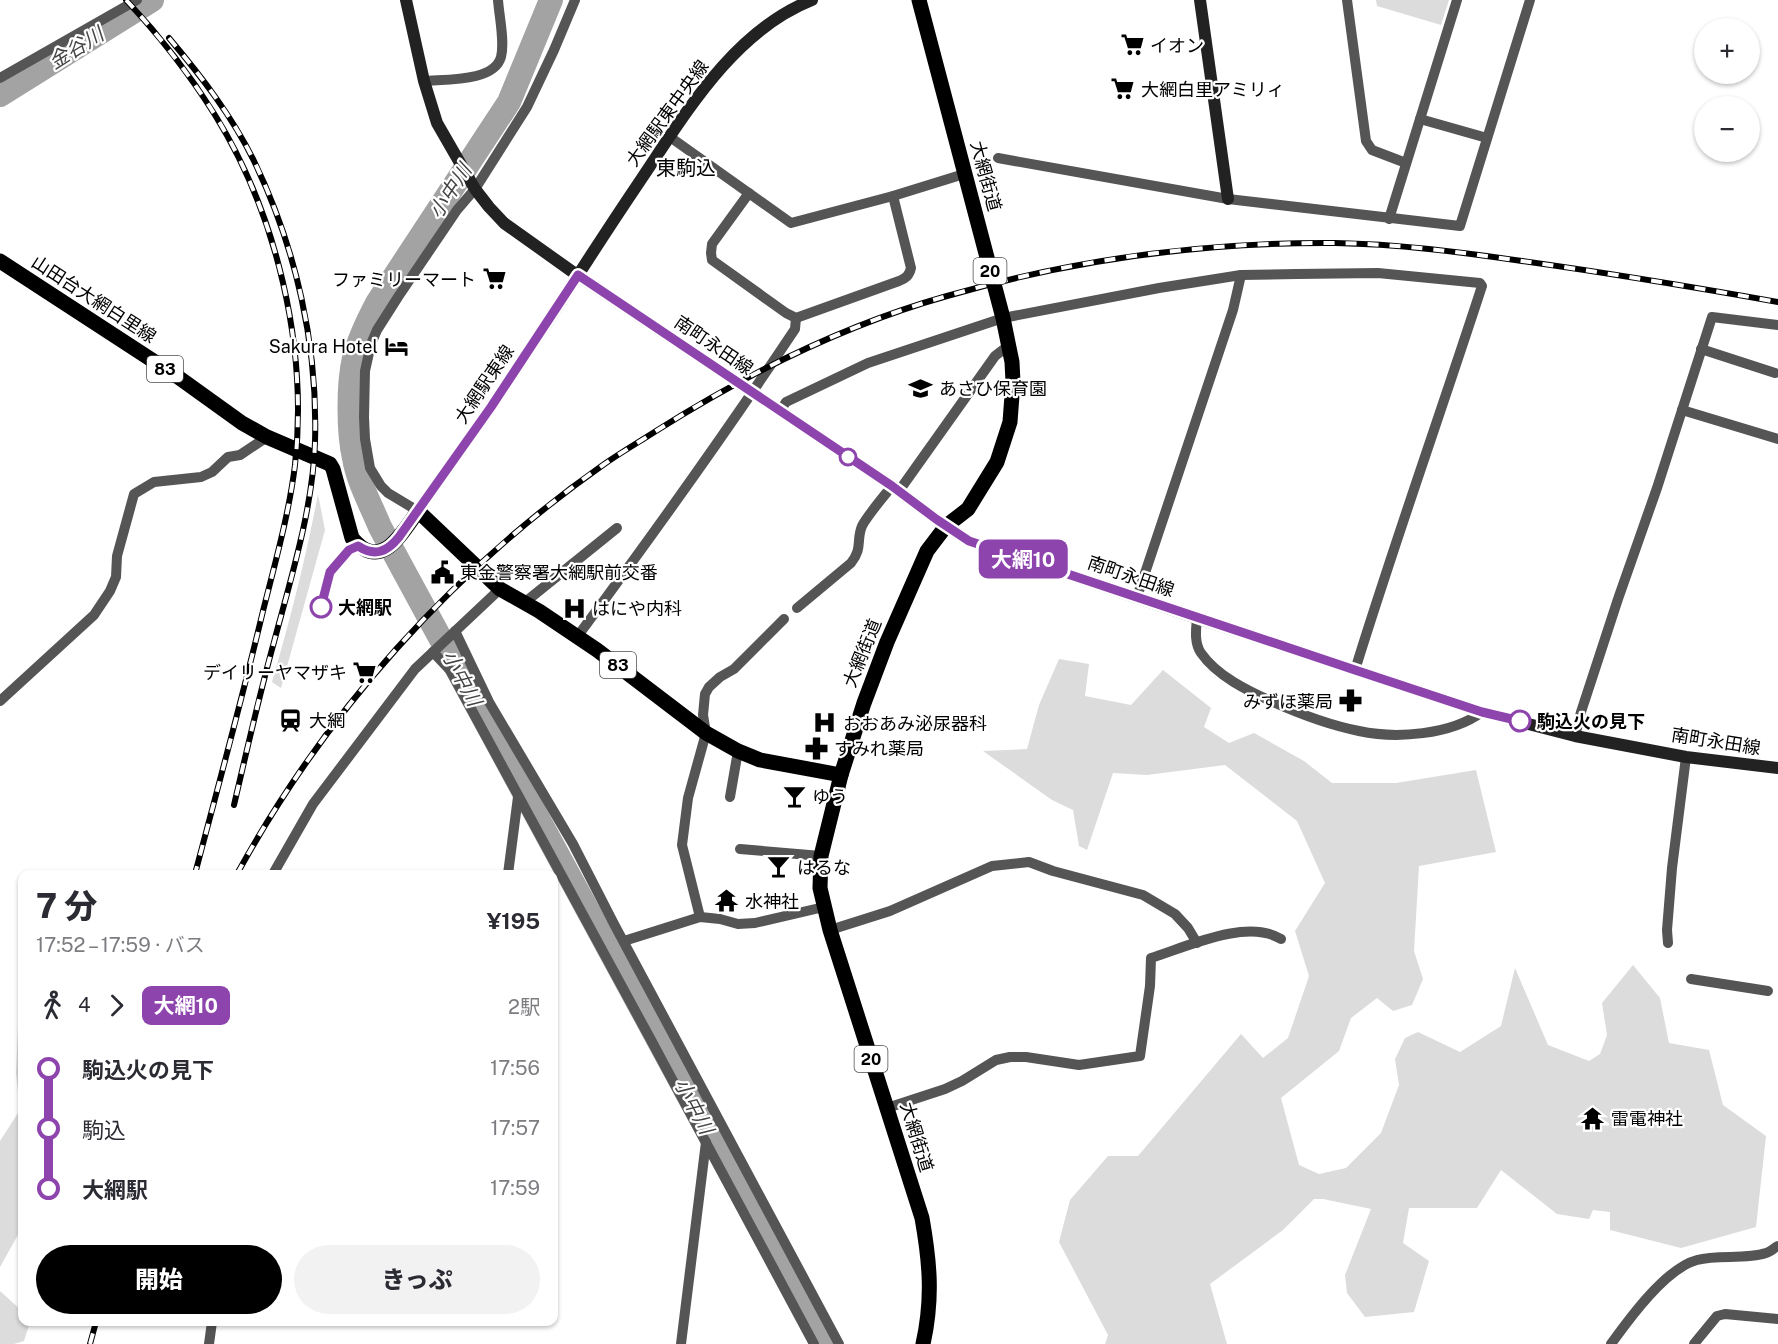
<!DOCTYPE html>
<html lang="ja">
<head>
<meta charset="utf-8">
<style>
  :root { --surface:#fff; --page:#f2f2f3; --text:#2b2b33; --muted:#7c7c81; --accent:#000 }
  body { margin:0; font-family:"Public Sans","Noto Sans JP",sans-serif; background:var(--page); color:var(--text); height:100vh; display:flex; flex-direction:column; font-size:22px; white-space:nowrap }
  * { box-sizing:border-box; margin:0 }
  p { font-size:20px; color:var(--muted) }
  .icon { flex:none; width:33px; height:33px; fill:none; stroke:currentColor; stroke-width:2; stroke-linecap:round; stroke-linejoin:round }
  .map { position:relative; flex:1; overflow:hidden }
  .details { position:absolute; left:18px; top:870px; width:540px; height:456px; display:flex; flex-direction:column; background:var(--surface); border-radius:12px; box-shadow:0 2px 4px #0004 }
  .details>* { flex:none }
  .badge { padding:0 12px; border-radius:9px; font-size:21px; line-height:39px }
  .tools { position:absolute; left:1694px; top:18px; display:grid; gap:12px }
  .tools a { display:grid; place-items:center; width:66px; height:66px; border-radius:50%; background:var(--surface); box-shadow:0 2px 4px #0004; font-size:30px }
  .map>.badge { position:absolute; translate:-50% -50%; box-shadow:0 0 0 3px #fff }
  .legs { display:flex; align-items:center; gap:9px; height:66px; padding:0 18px; font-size:20px }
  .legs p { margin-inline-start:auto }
  .head { display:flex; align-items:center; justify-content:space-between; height:102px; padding:0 18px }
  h1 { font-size:33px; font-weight:800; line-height:45px }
  .button { display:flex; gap:12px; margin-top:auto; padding:12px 18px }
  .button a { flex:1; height:69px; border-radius:36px; background:var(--accent); color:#fff; font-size:24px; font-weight:800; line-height:69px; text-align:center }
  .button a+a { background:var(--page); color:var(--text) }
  ul { padding:0 18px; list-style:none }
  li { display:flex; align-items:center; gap:21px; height:60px; font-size:22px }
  li i { display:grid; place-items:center; width:9px; height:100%; margin:0 8px; background:currentColor }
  li i::after { content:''; width:15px; height:15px; margin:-8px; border:4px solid; border-radius:50%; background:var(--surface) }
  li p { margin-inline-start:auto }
  li:first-child i { background:linear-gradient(#0000 50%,currentColor 0) }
  li:last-child i { background:linear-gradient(currentColor 50%,#0000 0) }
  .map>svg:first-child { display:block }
</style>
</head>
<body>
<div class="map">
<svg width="1778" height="1344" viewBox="0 0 1778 1344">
  <rect width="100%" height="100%" fill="#fff"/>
  <g fill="#dcdcdc">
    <path d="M1376,0H1449L1441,25L1377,6Z"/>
    <path d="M318,494L325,530L281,688L272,682C290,620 306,558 318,494Z"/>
    <path d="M1059,659L1089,664L1085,696L1131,705L1163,670L1211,708L1204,727L1229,743L1254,733L1304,761L1332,783H1396L1476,770L1496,852L1419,866L1414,951L1423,979L1412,1005L1393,1011L1377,998L1351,1018L1339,1051L1281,1098L1299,1165L1319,1174L1346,1168L1381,1133L1399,1085L1395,1059L1405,1038L1418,1032L1460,1052L1501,1026L1515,968L1548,1045L1589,1061L1600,1054L1607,1035L1602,1003L1633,965L1660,998L1669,1043L1709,1050L1723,1105L1766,1136L1756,1227L1681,1248L1610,1230V1212L1593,1210L1589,1219L1557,1214L1501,1170L1477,1208H1409L1403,1243L1429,1261L1414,1312L1365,1317L1347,1293L1345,1275L1371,1209L1323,1199H1314L1283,1230L1210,1284L1227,1344H1105L1108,1335L1059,1242L1070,1200L1108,1156H1138L1241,1034L1263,1058L1288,1038L1309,976L1295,931L1325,883L1297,821L1225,765L1147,775L1113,773L1087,850L1079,846L1073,810L1052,800L983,751L1027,749L1039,705Z"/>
    <path d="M22,981V1151L20,1152L19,1233L0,1267V1141L20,1110L16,1073L18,1027Z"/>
    <path d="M0,1291L22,1311V1322H30L24,1341L14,1344H0Z"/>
  </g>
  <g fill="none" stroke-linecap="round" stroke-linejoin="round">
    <g stroke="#a3a3a3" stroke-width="24">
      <path d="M551,0L509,102L377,303C368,320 359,338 354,358C348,384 348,432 354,458C358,482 371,505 380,527L823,1344"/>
      <path d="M0,95L152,0"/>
    </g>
    <g stroke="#555" stroke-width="10">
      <path d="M1347,0L1366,141L1372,150L1406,163"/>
      <path d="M0,78L137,0"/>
      <path d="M424,81C446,79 494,82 501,57C505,42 499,15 498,0"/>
      <path d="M1420,119L1487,138"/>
      <path d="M670,137L791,223L893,196L964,174"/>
      <path d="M998,158L1228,199L1460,226L1530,0"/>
      <path d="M749,193L712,244L711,253L712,260L786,313L796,318L899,281C906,278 909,276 911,268L893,196"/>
      <path d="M1389,219L1457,0"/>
      <path d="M1701,349L1775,373"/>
      <path d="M1682,410L1778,439"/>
      <path d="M780,411L786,402L868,363L1003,318L1159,288L1241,275L1297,274L1378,273L1480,283L1482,286C1440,415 1395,541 1355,670"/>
      <path d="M899,491L995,356L1008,346"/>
      <path d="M418,511L388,493L381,486L370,468L365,439L364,417L365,371L371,344L377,330L398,297L457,210L475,189L527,107L554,50L575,0"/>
      <path d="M1137,597L1233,310L1241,275"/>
      <path d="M524,603L617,528"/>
      <path d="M797,608L851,563C863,548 856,540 862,526C867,516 884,496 892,486"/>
      <path d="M1197,618C1196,629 1194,643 1201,653C1217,676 1248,691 1273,702C1300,714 1329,725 1359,731C1396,739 1451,735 1482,712"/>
      <path d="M455,631L489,702L573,844L614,924L839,1344"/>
      <path d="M577,637C652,536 725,434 795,329L796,318"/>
      <path d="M433,652L450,670L651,1040L814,1344"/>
      <path d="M0,701L94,615L110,591L116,577L117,556L134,494L154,482L201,477L212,472L228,457L240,455L267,437"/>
      <path d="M1575,736L1581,712L1618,599L1657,488L1712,317L1778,325"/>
      <path d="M730,797L738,751"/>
      <path d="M740,849L821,856"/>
      <path d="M273,874L313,804L415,669L500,589"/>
      <path d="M508,874L518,797"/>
      <path d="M700,917L682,845L688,798L706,733L703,715L705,694L709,687L720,677L734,669L784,619"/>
      <path d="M830,930L890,911L992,866L1029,862L1053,871L1143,895L1175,914L1188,928L1197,943"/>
      <path d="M624,941L700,917L720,919L738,924L755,923L824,907"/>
      <path d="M1668,943L1667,930L1672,868L1686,757"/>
      <path d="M1691,979L1768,991"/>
      <path d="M887,1108L945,1089L962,1081L996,1060L1010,1057H1026L1079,1065L1140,1056L1150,986L1151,958C1186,947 1247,918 1281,939"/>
      <path d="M209,1344L212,1322"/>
      <path d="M681,1344L706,1142"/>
      <path d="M1611,1344C1629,1319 1666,1268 1697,1260C1718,1254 1745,1260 1766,1253C1770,1252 1774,1248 1778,1246"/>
      <path d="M1694,1344L1717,1316L1725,1314L1778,1319"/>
    </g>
    <g stroke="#222" stroke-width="12">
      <path d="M406,0L424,81L437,123L475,189L489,207L504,223L577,275L892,486L926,512L969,541L1197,618L1482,712L1575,736L1686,757L1778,768"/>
      <path d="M1200,0L1228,199"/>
      <path d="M418,511C465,444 512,377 557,308C585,264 613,221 642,178C687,111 734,31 812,0"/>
    </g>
    <g stroke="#000" stroke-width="15">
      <path d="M919,0L1003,318L1012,362L1013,382L1010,422L997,462L968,509L946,526L927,551L887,642L864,703L841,775L821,856L820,888L830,930L922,1218C930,1263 933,1299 923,1344"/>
      <path d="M0,261L178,377L242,423L267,437L330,464L333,469L352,538C381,573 401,534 418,511L500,589L539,611L597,650L706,733L738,751L760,760L841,775"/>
    </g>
    <defs>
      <g id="rail">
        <path d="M126,0C158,34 190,75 215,115C277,215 308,347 295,465C289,514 275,563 263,611C242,699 218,787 195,874"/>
        <path d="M169,38C201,76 232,116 254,161C296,248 318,345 315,442C313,508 291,578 274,642C259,696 247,750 234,805"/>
        <path d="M237,874C325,713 452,571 603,465C620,453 639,442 656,431C746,374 844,325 947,296C1075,259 1202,242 1335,243C1398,244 1460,252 1522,261C1608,273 1693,287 1778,302"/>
        <path d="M90,1344L96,1322"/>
      </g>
    </defs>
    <use href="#rail" stroke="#000" stroke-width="6"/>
    <use href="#rail" stroke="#fff" stroke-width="4" stroke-dasharray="11" stroke-linecap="butt"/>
  </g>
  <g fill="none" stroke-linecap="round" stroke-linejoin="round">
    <defs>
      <path id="line-1" d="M321,607L330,572L349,550L358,546C375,557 387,552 399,537L491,407L578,275L892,486L936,519L969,541L1355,670L1482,712L1520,721"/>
    </defs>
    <use href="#line-1" stroke="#fff" stroke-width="14"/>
    <use href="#line-1" stroke="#8e44ad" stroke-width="9"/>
  </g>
  <defs>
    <symbol id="supermarket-bare" viewBox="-9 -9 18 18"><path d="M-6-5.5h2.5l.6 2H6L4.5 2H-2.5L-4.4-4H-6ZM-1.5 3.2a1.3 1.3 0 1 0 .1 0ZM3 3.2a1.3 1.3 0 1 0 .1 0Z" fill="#000" stroke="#fff" stroke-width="2.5" paint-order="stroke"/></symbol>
    <symbol id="hotel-bare" viewBox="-9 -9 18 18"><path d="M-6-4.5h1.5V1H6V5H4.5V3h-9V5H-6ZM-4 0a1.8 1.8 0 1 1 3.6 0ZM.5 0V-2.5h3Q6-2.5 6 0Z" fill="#000" stroke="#fff" stroke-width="2.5" paint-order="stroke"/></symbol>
    <symbol id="school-bare" viewBox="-9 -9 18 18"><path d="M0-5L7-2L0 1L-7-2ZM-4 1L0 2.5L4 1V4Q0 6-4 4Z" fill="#000" stroke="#fff" stroke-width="2.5" paint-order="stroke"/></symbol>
    <symbol id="civic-bare" viewBox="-9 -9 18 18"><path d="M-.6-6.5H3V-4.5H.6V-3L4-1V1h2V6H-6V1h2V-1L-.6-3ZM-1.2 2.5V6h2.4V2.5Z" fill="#000" stroke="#fff" stroke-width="2.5" paint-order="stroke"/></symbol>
    <symbol id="hospital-bare" viewBox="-9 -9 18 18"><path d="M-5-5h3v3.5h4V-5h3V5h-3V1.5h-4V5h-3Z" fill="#000" stroke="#fff" stroke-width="2.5" paint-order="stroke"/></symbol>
    <symbol id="pharmacy-bare" viewBox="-9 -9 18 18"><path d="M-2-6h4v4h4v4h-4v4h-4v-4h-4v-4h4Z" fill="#000" stroke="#fff" stroke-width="2.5" paint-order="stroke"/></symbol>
    <symbol id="station-bare" viewBox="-9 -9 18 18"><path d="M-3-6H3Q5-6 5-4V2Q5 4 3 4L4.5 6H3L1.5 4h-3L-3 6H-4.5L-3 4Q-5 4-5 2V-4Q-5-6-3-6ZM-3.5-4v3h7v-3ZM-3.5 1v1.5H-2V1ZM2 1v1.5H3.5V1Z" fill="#000" stroke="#fff" stroke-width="2.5" paint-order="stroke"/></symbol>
    <symbol id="bar-bare" viewBox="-9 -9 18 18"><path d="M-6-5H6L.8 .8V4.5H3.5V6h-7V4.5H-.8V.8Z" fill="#000" stroke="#fff" stroke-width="2.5" paint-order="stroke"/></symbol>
    <symbol id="temple-bare" viewBox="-9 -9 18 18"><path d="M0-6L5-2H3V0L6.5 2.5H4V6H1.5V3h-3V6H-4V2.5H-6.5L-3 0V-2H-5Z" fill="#000" stroke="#fff" stroke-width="2.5" paint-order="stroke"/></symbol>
  </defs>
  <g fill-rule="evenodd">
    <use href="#supermarket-bare" x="1116" y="28" width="33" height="33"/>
    <use href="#supermarket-bare" x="1106" y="72" width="33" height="33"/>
    <use href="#supermarket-bare" x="478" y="262" width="33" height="33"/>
    <use href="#hotel-bare" x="380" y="330" width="33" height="33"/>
    <use href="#school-bare" x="904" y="372" width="33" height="33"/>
    <use href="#civic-bare" x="426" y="556" width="33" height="33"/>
    <use href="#hospital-bare" x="558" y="592" width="33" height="33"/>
    <use href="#supermarket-bare" x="348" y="656" width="33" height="33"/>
    <use href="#pharmacy-bare" x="1334" y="684" width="33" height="33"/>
    <use href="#station-bare" x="274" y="704" width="33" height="33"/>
    <use href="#hospital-bare" x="808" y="706" width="33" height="33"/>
    <use href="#pharmacy-bare" x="800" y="732" width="33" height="33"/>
    <use href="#bar-bare" x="778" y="780" width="33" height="33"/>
    <use href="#bar-bare" x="762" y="850" width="33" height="33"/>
    <use href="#temple-bare" x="710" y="884" width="33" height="33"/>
    <use href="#temple-bare" x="1576" y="1102" width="33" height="33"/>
  </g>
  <g fill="#fff" stroke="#8e44ad" stroke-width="3">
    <circle cx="848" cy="457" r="8"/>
    <circle cx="321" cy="607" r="10"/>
    <circle cx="1520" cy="721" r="10"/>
  </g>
  <g text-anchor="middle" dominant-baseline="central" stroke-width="4.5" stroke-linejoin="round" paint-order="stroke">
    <g fill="#fff" stroke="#4c4c4c" stroke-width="1.5">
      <rect x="973.5" y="258" width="33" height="26" rx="4.5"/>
      <rect x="147" y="356" width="36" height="26" rx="4.5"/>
      <rect x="600" y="652" width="36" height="26" rx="4.5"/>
      <rect x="854.5" y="1046" width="33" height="26" rx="4.5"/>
    </g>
    <g font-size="16" font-weight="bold" fill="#000">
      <text x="990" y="271">20</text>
      <text x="165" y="369">83</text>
      <text x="618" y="665">83</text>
      <text x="871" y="1059">20</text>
    </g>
    <g font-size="18" fill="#000" stroke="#fff" text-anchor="start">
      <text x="1150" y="45">イオン</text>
      <text x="1141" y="89">大網白里アミリィ</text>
      <text x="476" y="279" text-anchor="end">ファミリーマート</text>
      <text x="378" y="346" text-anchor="end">Sakura Hotel</text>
      <text x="939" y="388">あさひ保育園</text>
      <text x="460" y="572">東金警察署大網駅前交番</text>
      <text x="592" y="608">はにや内科</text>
      <text x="347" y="672" text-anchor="end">デイリーヤマザキ</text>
      <text x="1333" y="701" text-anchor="end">みずほ薬局</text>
      <text x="309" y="720">大網</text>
      <text x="843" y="723">おおあみ泌尿器科</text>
      <text x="834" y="748">すみれ薬局</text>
      <text x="812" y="796">ゆう</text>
      <text x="797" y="867">はるな</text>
      <text x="745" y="901">水神社</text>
      <text x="1611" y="1118">雷電神社</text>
    </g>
    <g font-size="18" fill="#000" stroke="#fff">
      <text transform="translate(667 113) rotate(-54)">大網駅東中央線</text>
      <text transform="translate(986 176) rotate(75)">大網街道</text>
      <text transform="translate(94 299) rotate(33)">山田台大網白里線</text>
      <text transform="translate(714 345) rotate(34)">南町永田線</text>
      <text transform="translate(484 384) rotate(-56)">大網駅東線</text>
      <text transform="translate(1131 576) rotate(19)">南町永田線</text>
      <text transform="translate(862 653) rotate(-68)">大網街道</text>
      <text transform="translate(1716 741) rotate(9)">南町永田線</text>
      <text transform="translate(917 1137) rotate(73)">大網街道</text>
    </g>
    <g font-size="18" font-weight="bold" fill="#000" stroke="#fff" text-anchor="start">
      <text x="338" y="607">大網駅</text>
      <text x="1537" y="721">駒込火の見下</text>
    </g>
    <g font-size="20" font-style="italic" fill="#444" stroke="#fff">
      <text transform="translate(76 48) rotate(-32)">金谷川</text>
      <text transform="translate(450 191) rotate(-57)">小中川</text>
      <text transform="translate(462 678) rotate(62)">小中川</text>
      <text transform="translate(694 1106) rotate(62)">小中川</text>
    </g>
    <g font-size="20" fill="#000" stroke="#fff">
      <text x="686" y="168">東駒込</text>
    </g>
  </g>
</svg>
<div class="tools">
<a>+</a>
<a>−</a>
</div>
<b class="badge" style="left:1023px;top:559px;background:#8e44ad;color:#fff">大網10</b>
<section class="details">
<div class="head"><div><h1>7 分</h1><p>17:52 – 17:59 · バス</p></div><b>¥195</b></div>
<div class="legs"><svg class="icon" aria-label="walk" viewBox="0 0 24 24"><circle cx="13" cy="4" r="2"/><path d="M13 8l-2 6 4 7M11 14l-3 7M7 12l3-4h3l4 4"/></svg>4<svg class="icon" aria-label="forward" viewBox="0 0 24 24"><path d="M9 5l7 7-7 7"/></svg><b class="badge" style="background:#8e44ad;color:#fff">大網10</b><p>2駅</p></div>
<ul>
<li><i style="color:#8e44ad"></i><b>駒込火の見下</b><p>17:56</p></li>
<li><i style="color:#8e44ad"></i><span>駒込</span><p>17:57</p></li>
<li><i style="color:#8e44ad"></i><b>大網駅</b><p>17:59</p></li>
</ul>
<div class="button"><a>開始</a><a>きっぷ</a></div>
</section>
</div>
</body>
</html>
